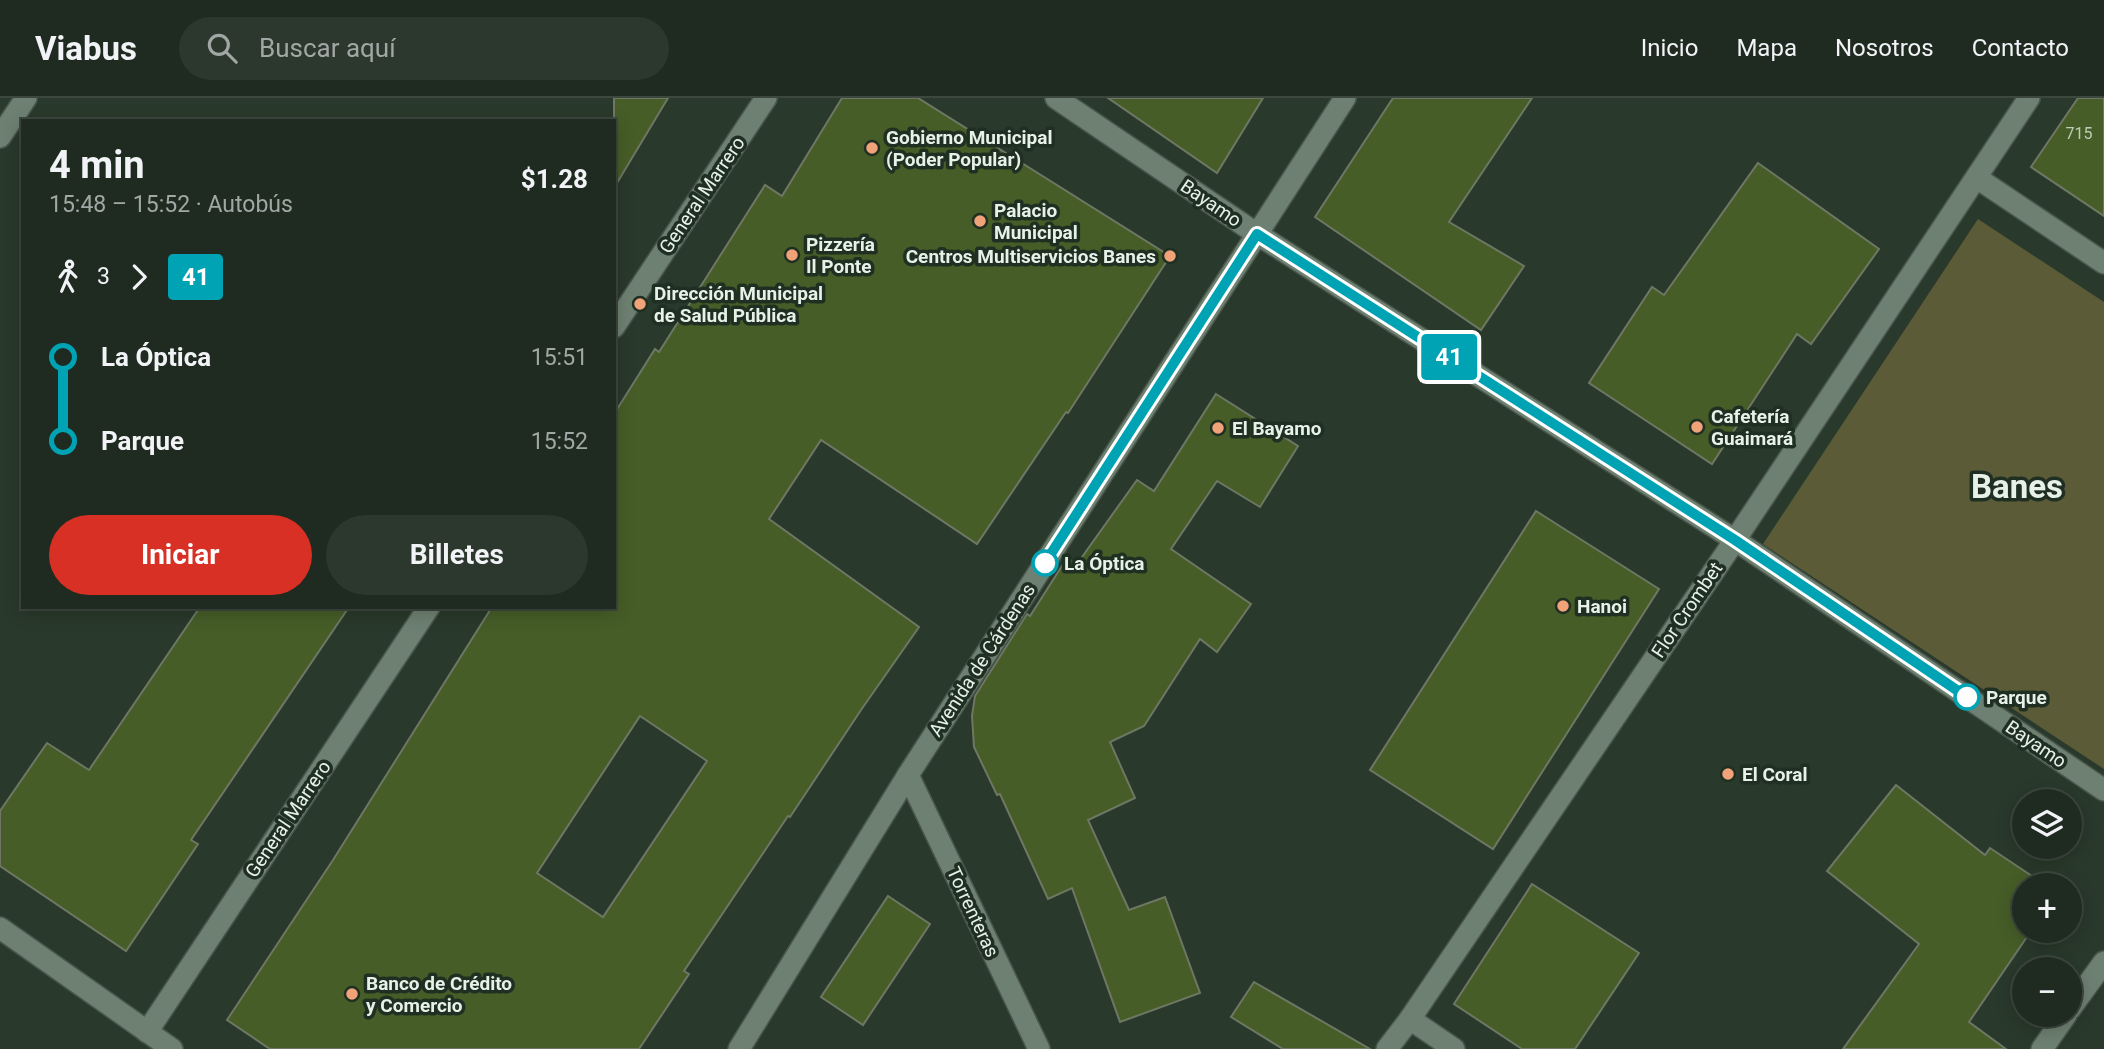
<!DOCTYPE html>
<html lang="es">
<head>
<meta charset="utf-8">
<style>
  :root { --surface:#1f2b20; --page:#2c372d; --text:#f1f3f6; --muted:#a1a7a5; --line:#3c473e; --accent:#d93025 }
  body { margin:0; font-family:Roboto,sans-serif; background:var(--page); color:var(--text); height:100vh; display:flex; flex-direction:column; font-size:26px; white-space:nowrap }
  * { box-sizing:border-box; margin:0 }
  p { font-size:23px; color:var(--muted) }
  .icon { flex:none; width:38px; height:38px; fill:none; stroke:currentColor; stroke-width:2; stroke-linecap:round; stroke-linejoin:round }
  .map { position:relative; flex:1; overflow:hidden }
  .side { position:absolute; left:21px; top:21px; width:595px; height:490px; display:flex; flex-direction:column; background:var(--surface); border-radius:0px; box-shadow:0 4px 18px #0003,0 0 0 2px var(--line) }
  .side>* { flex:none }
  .badge { padding:0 14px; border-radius:5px; font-size:24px; line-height:46px }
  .tools { position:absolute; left:2012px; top:691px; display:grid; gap:14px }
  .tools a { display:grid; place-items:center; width:70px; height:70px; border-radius:50%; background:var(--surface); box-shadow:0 4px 18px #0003,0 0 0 2px var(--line); font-size:35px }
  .map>.badge { position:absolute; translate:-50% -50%; box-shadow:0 0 0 4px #fff }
  .legs { display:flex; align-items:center; gap:10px; height:77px; padding:0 28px; font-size:23px }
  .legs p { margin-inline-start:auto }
  .headline { display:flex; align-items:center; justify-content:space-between; height:119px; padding:0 28px }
  h1 { font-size:38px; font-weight:700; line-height:52px }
  .cta { display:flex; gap:14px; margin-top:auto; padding:14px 28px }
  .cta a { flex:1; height:80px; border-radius:42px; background:var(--accent); color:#fff; font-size:28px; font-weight:700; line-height:80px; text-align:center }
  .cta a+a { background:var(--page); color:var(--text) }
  ul { padding:0 28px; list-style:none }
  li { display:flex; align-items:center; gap:24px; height:84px; font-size:26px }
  li i { display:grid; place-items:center; width:10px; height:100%; margin:0 9px; background:currentColor }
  li i::after { content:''; width:18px; height:18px; margin:-9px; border:5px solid; border-radius:50%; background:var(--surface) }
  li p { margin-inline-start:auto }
  li:first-child i { background:linear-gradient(#0000 50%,currentColor 0) }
  li:last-child i { background:linear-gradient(currentColor 50%,#0000 0) }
  header { display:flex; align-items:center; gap:42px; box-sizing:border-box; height:98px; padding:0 35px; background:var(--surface); border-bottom:2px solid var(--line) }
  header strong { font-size:33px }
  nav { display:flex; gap:38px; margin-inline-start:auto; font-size:24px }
  .search { width:490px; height:63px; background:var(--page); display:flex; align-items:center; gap:18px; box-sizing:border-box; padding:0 24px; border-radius:38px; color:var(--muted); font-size:26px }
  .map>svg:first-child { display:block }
</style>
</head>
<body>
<header>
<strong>Viabus</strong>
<div class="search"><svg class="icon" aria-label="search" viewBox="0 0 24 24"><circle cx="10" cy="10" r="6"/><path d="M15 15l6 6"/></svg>Buscar aquí</div>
<nav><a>Inicio</a><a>Mapa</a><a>Nosotros</a><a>Contacto</a></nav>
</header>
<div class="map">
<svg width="2104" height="951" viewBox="0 0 2104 951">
  <rect width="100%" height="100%" fill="#29392b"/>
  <path fill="#5b5b38" d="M1978,121L2104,204V671L1763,446Z"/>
  <g fill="#465d28" stroke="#6e7764" stroke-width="2" fill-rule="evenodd">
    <path d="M614,0H668L614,90Z"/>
    <path d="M842,0H918L1170,158L1068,315L1066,314L977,446L821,342L769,421L919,529L861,612L790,719L788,718L684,873L689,876L639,951H270L227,922L333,762L492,509H614V316L655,251L659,254L765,87L782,98ZM640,618L707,663L603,819L537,775Z"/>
    <path d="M1108,0H1263L1217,75Z"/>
    <path d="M1393,0H1532L1449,124L1524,168L1481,232L1315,119Z"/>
    <path d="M2078,0H2104V118L2031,69Z"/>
    <path d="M1758,65L1879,151L1811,246L1797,236L1712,366L1589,285L1652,189L1664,197Z"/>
    <path d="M1216,296L1298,348L1260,409L1217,383L1171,451L1251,506L1217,554L1200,541L1144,628L1110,644L1135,700L1088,722L1129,812L1165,799L1200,895L1120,924L1072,790L1048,801L1000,696L997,697L974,649L972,618L975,598L1027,516L1030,518L1067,460L1077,466L1137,382L1154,393Z"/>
    <path d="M1536,413L1659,491L1493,751L1370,672Z"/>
    <path d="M200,509H349L191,742L198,746L126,853L0,768V713L47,645L89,672Z"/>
    <path d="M1896,687L1985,757L1990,750L2047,788H2025V833H2031L1969,924L2006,951H1843L1919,846L1827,773Z"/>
    <path d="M1532,786L1639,855L1575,951H1522L1454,906Z"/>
    <path d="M888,798L930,826L863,927L821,899Z"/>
    <path d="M1254,884L1370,951H1283L1231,919Z"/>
  </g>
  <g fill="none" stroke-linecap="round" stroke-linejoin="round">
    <defs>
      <g id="street">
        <path d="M1977,80L2104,165"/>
        <path d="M1410,921L1454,951"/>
        <path d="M1387,951L1410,921L1735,442L2029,0"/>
      </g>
      <g id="secondary">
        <path d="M1056,0L1257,136L1735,442L2104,692"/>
        <path d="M0,39L26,0"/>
        <path d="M614,229L766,0"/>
        <path d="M908,677L1039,951"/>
        <path d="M0,830L172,951"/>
        <path d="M2070,911L2104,864"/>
        <path d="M147,934L429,509"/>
        <path d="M739,951L908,677L1345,0"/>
        <path d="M2042,951L2066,917"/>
      </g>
    </defs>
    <use href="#street" stroke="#49564b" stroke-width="24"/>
    <use href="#secondary" stroke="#49564b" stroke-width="24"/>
    <use href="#street" stroke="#6e8071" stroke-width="21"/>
    <use href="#secondary" stroke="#6e8071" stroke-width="21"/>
  </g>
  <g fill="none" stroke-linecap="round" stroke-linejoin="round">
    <defs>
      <path id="line-1" d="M1045,465L1257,136L1735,442L1967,599"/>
    </defs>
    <use href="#line-1" stroke="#fff" stroke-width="16"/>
    <use href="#line-1" stroke="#00a3b4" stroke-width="10"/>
  </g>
  <g fill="#f0a279" stroke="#1f2f22" stroke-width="2.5">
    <circle cx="872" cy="50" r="7"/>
    <circle cx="980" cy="123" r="7"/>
    <circle cx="792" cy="157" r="7"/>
    <circle cx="1170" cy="158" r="7"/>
    <circle cx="640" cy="206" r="7"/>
    <circle cx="1697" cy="329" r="7"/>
    <circle cx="1218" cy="330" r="7"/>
    <circle cx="1563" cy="508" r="7"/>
    <circle cx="1728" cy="676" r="7"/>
    <circle cx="352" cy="896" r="7"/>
  </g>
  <g fill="#fff" stroke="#00a3b4" stroke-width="3.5">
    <circle cx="1045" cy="465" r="12"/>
    <circle cx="1967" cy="599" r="12"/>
  </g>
  <g text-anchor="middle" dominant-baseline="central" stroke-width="7" stroke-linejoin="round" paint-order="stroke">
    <g font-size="16" fill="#bfccb8">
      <text x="2079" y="35">715</text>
    </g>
    <g font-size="19" font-weight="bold" fill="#e7f1e8" stroke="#1f2f22" text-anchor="start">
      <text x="886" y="39">Gobierno Municipal<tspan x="886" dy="22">(Poder Popular)</tspan></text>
      <text x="994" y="112">Palacio<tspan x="994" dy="22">Municipal</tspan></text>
      <text x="806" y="146">Pizzería<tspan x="806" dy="22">Il Ponte</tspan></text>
      <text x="1156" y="158" text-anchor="end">Centros Multiservicios Banes</text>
      <text x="654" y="195">Dirección Municipal<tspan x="654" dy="22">de Salud Pública</tspan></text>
      <text x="1711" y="318">Cafetería<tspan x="1711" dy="22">Guaimará</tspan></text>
      <text x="1232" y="330">El Bayamo</text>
      <text x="1577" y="508">Hanoi</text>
      <text x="1742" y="676">El Coral</text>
      <text x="366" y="885">Banco de Crédito<tspan x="366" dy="22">y Comercio</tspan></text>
    </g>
    <g font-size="19" fill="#e7f1e8" stroke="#1f2f22">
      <text transform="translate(702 97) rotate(-56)">General Marrero</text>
      <text transform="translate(1211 105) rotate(34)">Bayamo</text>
      <text transform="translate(1687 512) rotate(-56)">Flor Crombet</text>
      <text transform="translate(982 562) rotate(-57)">Avenida de Cárdenas</text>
      <text transform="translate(2036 646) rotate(34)">Bayamo</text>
      <text transform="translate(288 721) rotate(-56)">General Marrero</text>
      <text transform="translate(973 814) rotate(65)">Torrenteras</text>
    </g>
    <g font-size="19" font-weight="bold" fill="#e7f1e8" stroke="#1f2f22" text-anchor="start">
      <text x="1064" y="465">La Óptica</text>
      <text x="1986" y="599">Parque</text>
    </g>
    <g font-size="33" font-weight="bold" fill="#e7f1e8" stroke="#1f2f22">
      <text x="2017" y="388">Banes</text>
    </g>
  </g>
</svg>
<div class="tools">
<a><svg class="icon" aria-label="layers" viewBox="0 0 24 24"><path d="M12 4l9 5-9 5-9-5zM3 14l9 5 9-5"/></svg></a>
<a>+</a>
<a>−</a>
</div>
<b class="badge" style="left:1449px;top:259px;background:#00a3b4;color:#fff">41</b>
<section class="side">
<div class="headline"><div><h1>4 min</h1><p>15:48 – 15:52 · Autobús</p></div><b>$1.28</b></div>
<div class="legs"><svg class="icon" aria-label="walk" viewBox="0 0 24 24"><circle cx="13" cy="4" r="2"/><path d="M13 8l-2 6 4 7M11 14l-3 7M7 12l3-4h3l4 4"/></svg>3<svg class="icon" aria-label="forward" viewBox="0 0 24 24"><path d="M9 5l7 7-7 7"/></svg><b class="badge" style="background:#00a3b4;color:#fff">41</b></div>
<ul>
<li><i style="color:#00a3b4"></i><b>La Óptica</b><p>15:51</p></li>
<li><i style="color:#00a3b4"></i><b>Parque</b><p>15:52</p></li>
</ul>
<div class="cta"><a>Iniciar</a><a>Billetes</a></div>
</section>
</div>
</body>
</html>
